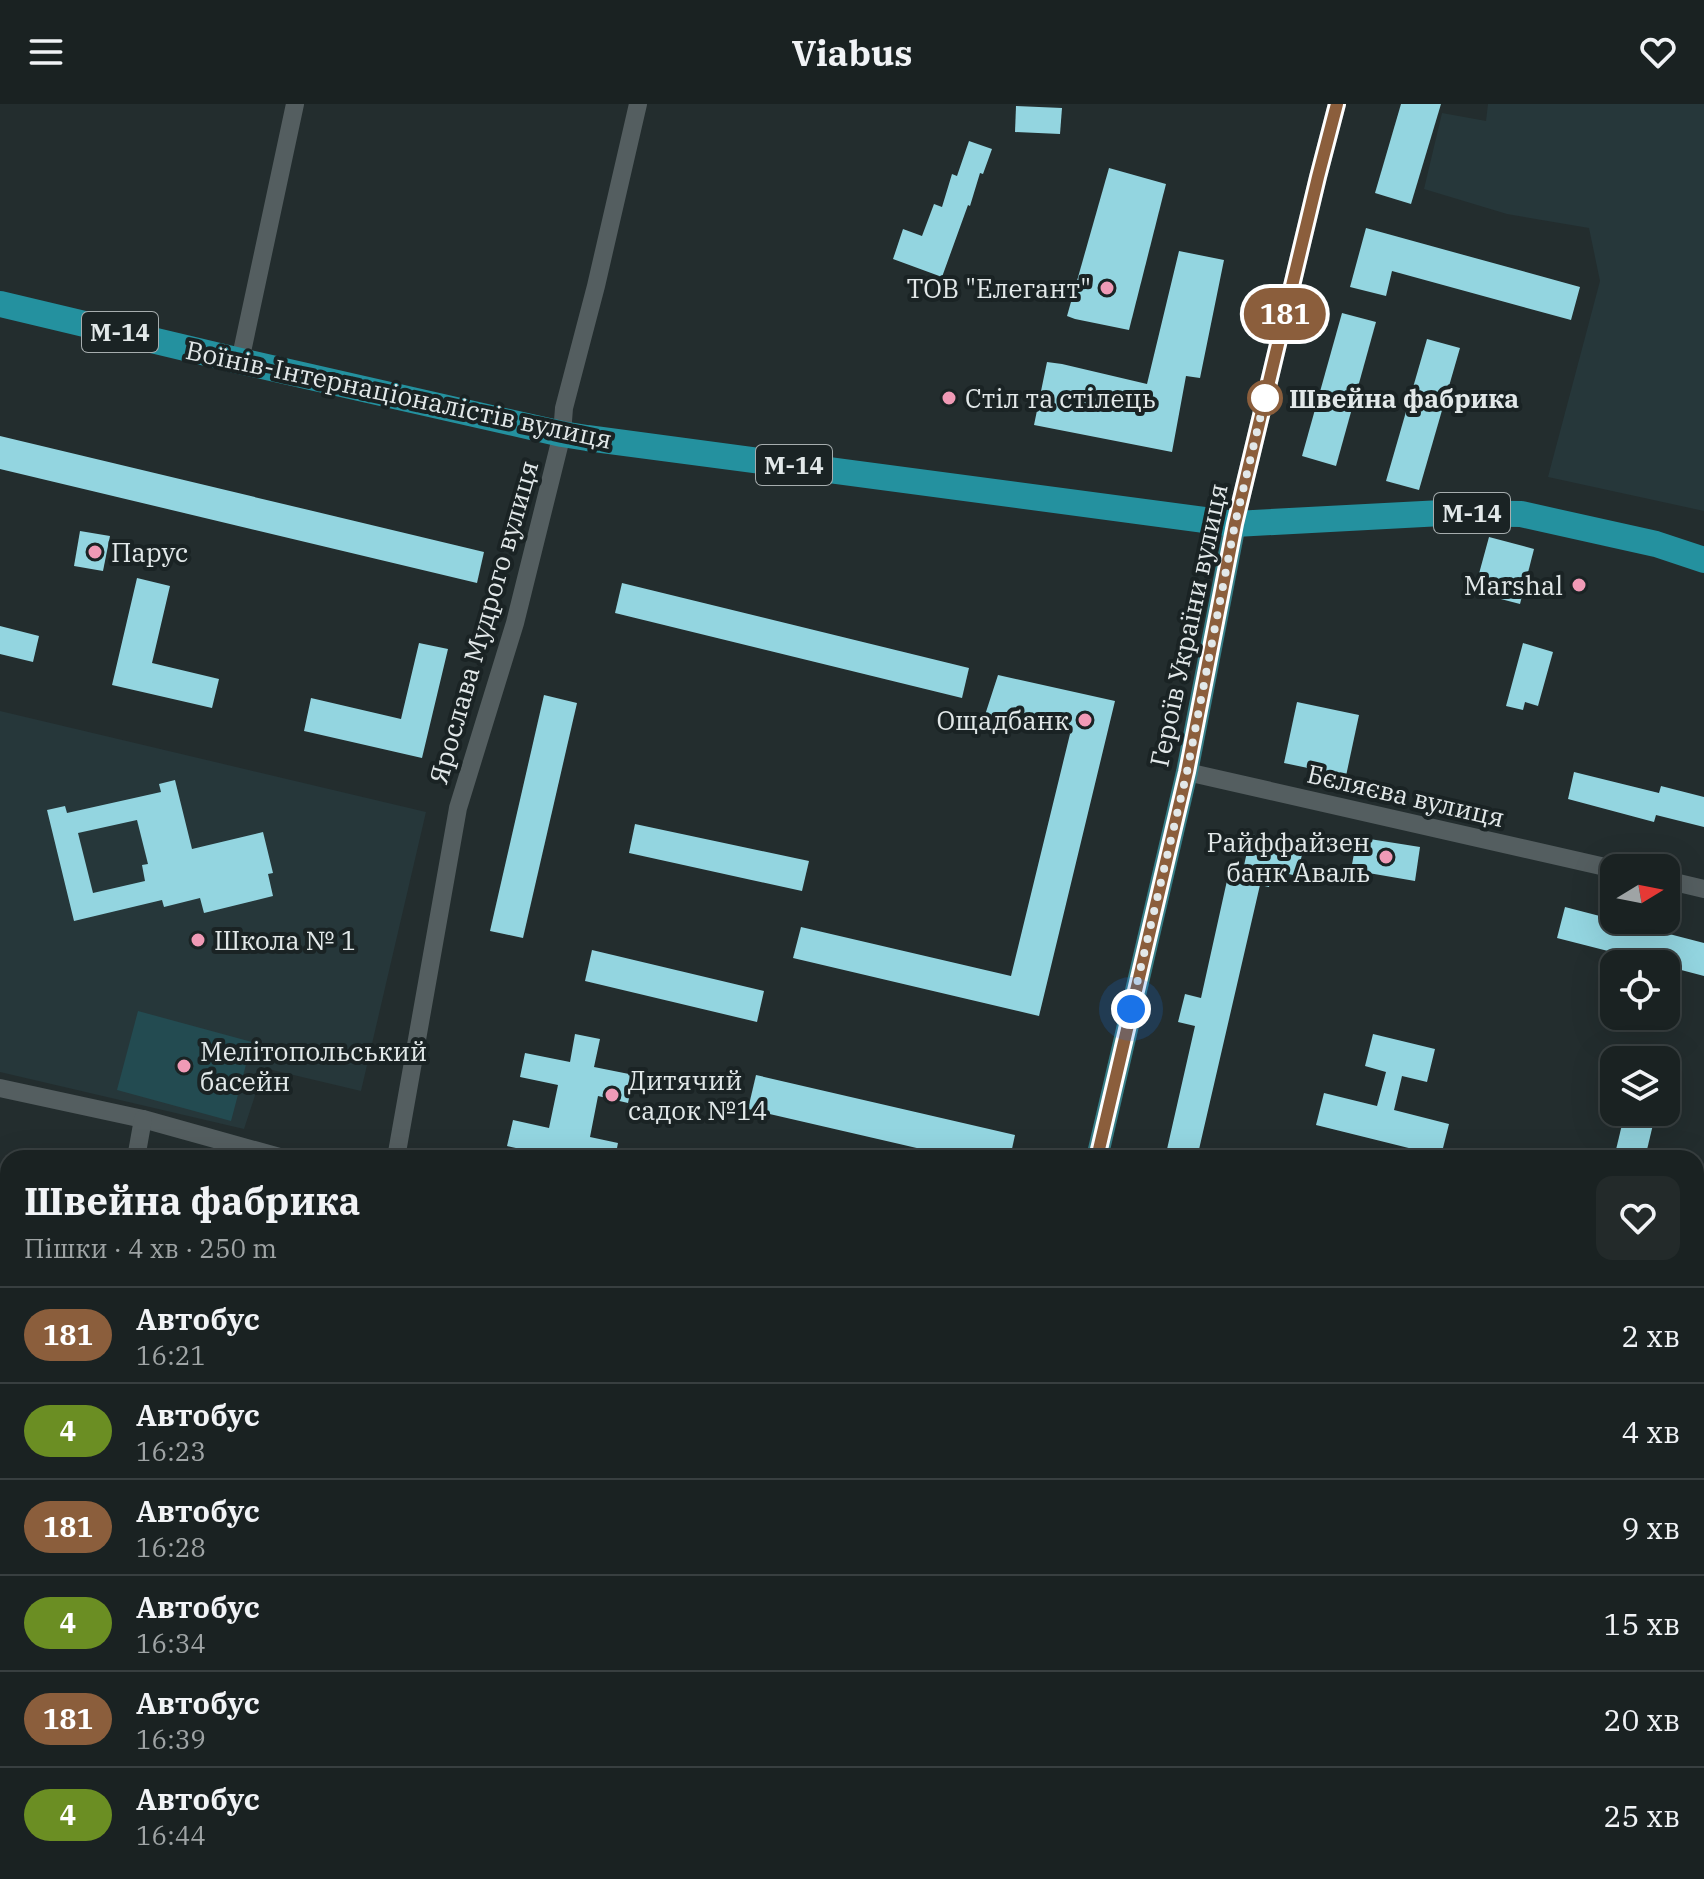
<!DOCTYPE html>
<html lang="uk">
<head>
<meta charset="utf-8">
<style>
  :root { --surface:#1a2222; --page:#232a2a; --text:#f1f3f6; --muted:#9fa4a5; --line:#383f40 }
  body { margin:0; font-family:"IBM Plex Serif",serif; background:var(--page); color:var(--text); height:100vh; display:flex; flex-direction:column; font-size:30px; white-space:nowrap }
  * { box-sizing:border-box; margin:0 }
  p { font-size:26px; color:var(--muted) }
  .icon { flex:none; width:44px; height:44px; fill:none; stroke:currentColor; stroke-width:2; stroke-linecap:round; stroke-linejoin:round }
  .map { position:relative; flex:1; overflow:hidden }
  .panel { position:absolute; left:0px; top:1046px; width:1704px; height:730px; display:flex; flex-direction:column; background:var(--surface); border-radius:24px 24px 0 0; box-shadow:0 8px 32px #0002,0 0 0 2px var(--line) }
  .panel>* { flex:none }
  .badge { padding:0 16px; border-radius:26px; font-size:28px; line-height:52px }
  .needle { width:52px; rotate:80deg }
  .buttons { position:absolute; left:1600px; top:750px; display:grid; gap:16px }
  .buttons a { display:grid; place-items:center; width:80px; height:80px; border-radius:16px; background:var(--surface); box-shadow:0 8px 32px #0002,0 0 0 2px var(--line); font-size:40px }
  .you { position:absolute; width:40px; height:40px; margin:-20px; border:6px solid #fff; border-radius:50%; background:#1a73e8; box-shadow:0 0 0 12px #1a73e833 }
  .map>.badge { position:absolute; translate:-50% -50%; box-shadow:0 0 0 4px #fff }
  .round { display:grid; place-items:center; flex:none; width:84px; height:84px; border-radius:16px; background:var(--page) }
  .summary { display:flex; align-items:center; justify-content:space-between; height:136px; padding:0 24px }
  h1 { font-size:38px; font-weight:800; line-height:60px }
  ul { padding:0; list-style:none }
  li { display:flex; align-items:center; gap:24px; height:96px; padding:0 24px; border-top:2px solid var(--line) }
  li div { flex:1 }
  li b { display:block; font-size:30px }
  li em { font-style:normal }
  li .badge { min-width:88px; font-weight:700; text-align:center }
  header { display:flex; justify-content:space-between; align-items:center; height:104px; padding:0 24px; background:var(--surface); font-size:36px; font-weight:800 }
  .map>svg:first-child { display:block }
</style>
</head>
<body>
<header><svg class="icon" aria-label="menu" viewBox="0 0 24 24"><path d="M4 6h16M4 12h16M4 18h16"/></svg>Viabus<svg class="icon" aria-label="heart" viewBox="0 0 24 24"><path d="M12 20l-8-8c-3-5 5-10 8-4 3-6 11-1 8 4z"/></svg></header>
<div class="map">
<svg width="1704" height="1775" viewBox="0 0 1704 1775">
  <rect width="100%" height="100%" fill="#232d2e"/>
  <g fill="#26373a">
    <path d="M1488,0H1704V407L1548,373L1600,177L1589,124L1507,110L1424,85L1442,9L1486,17Z"/>
    <path d="M0,607L426,708L361,987L264,964L244,1025L0,968Z"/>
  </g>
  <path fill="#234b51" d="M138,907L252,938L231,1017L117,986Z"/>
  <g fill="#93d5e0" fill-rule="evenodd">
    <path d="M1401,0H1441L1411,100L1375,89Z"/>
    <path d="M1016,2L1062,4L1060,30L1015,28Z"/>
    <path d="M969,37L992,45L983,70L980,69L970,102L968,101L942,173L893,155L903,125L922,132L934,100L942,103L952,70L957,72Z"/>
    <path d="M1109,64L1166,80L1129,226L1075,215L1067,212Z"/>
    <path d="M1366,124L1580,183L1571,216L1392,167L1386,192L1350,183Z"/>
    <path d="M1179,147L1224,156L1200,274L1186,272L1172,348L1034,321L1047,258L1062,260L1147,280Z"/>
    <path d="M1342,209L1376,218L1336,362L1302,352Z"/>
    <path d="M1427,235L1460,244L1419,386L1386,377Z"/>
    <path d="M0,332L484,448L477,479L0,365Z"/>
    <path d="M80,427L110,432L103,467L74,462Z"/>
    <path d="M1489,433L1534,445L1520,500L1474,488Z"/>
    <path d="M137,474L170,482L152,559L219,575L212,604L112,581Z"/>
    <path d="M622,479L969,564L962,594L615,509Z"/>
    <path d="M0,522L39,532L33,558L0,550Z"/>
    <path d="M419,539L448,545L422,654L304,627L311,594L401,615Z"/>
    <path d="M1523,539L1553,548L1538,602L1525,598L1523,606L1506,602Z"/>
    <path d="M998,571L1115,597L1039,912L793,854L801,823L1011,872L1070,630L985,611Z"/>
    <path d="M544,591L577,599L523,834L490,827Z"/>
    <path d="M1297,598L1359,611L1346,672L1284,659Z"/>
    <path d="M1574,668L1659,689L1661,682L1704,693V723L1656,711L1654,718L1568,695Z"/>
    <path d="M175,676L192,745L263,728L273,769L268,770L273,792L204,809L200,794L164,803L162,796L74,817L47,706L65,702L67,709L161,688L159,680ZM137,716L148,760L142,761L145,777L93,789L78,729Z"/>
    <path d="M635,720L809,757L802,787L629,749Z"/>
    <path d="M1251,730L1304,742L1297,772L1272,766L1269,783L1260,781L1197,1054H1165L1195,922L1178,918L1185,890L1201,894L1228,772L1241,775Z"/>
    <path d="M1357,733L1420,743L1415,777L1351,766Z"/>
    <path d="M1565,803L1704,839V872L1666,862V860H1659L1557,834Z"/>
    <path d="M592,846L764,887L757,918L585,877Z"/>
    <path d="M575,930L600,935L594,963L634,971L628,999L598,992L590,1033L618,1039L615,1054H551L552,1052L507,1042L513,1016L549,1024L558,981L520,973L525,949L570,958Z"/>
    <path d="M1373,930L1435,945L1427,978L1402,972L1394,1006L1449,1020L1441,1052L1316,1021L1324,989L1377,1002L1386,968L1365,962Z"/>
    <path d="M756,971L1015,1031L1010,1054H960L748,1005Z"/>
    <path d="M1625,1008H1656L1645,1054H1614Z"/>
  </g>
  <g fill="none" stroke-linecap="round" stroke-linejoin="round">
    <g stroke="#858d8e" stroke-width="3" stroke-dasharray="2 6" stroke-linecap="butt">
      <path d="M253,1768L254,1775"/>
      <path d="M319,1775L323,1768"/>
    </g>
    <g stroke="#545e60" stroke-width="18">
      <path d="M240,257L295,0"/>
      <path d="M1235,420L1318,73L1337,0"/>
      <path d="M1187,668L1614,765"/>
      <path d="M1666,776L1704,785"/>
      <path d="M0,984L143,1015L283,1054"/>
      <path d="M136,1054L143,1015"/>
      <path d="M396,1054L458,704L515,519L562,330L564,304L596,182L638,0"/>
      <path d="M1696,1361L1704,1362"/>
      <path d="M1696,1410L1704,1378"/>
      <path d="M0,1721L8,1730"/>
      <path d="M45,1768L51,1775"/>
      <path d="M666,1768L695,1775"/>
      <path d="M1355,1768L1386,1775"/>
      <path d="M618,1775L619,1768"/>
      <path d="M1174,1775L1176,1768"/>
      <path d="M1606,1775L1608,1768"/>
    </g>
    <g stroke="#377d86" stroke-width="22">
      <path d="M1097,1054L1187,668L1235,420"/>
      <path d="M906,1775L908,1768"/>
    </g>
    <path stroke="#24919f" stroke-width="26" d="M0,200L240,257L562,330L587,334L1235,420L1442,409L1521,410L1656,440L1704,456"/>
  </g>
  <g fill="none" stroke-linecap="round" stroke-linejoin="round">
    <defs>
      <path id="line" d="M1097,1054L1187,668L1235,420L1318,73L1337,0"/>
    </defs>
    <use href="#line" stroke="#fff" stroke-width="18"/>
    <use href="#line" stroke="#8b5e3c" stroke-width="12"/>
    <path stroke="#e2e8e9" stroke-width="8" stroke-dasharray="0 14.4" d="M1131,905L1187,668L1235,420L1265,294"/>
  </g>
  <g fill="#f09ab6" stroke="#1a2324" stroke-width="3">
    <circle cx="1107" cy="184" r="8"/>
    <circle cx="949" cy="294" r="8"/>
    <circle cx="95" cy="448" r="8"/>
    <circle cx="1579" cy="481" r="8"/>
    <circle cx="1085" cy="616" r="8"/>
    <circle cx="1386" cy="753" r="8"/>
    <circle cx="198" cy="836" r="8"/>
    <circle cx="184" cy="962" r="8"/>
    <circle cx="612" cy="991" r="8"/>
  </g>
  <circle fill="#fff" stroke="#8b5e3c" stroke-width="4" cx="1265" cy="294" r="16"/>
  <g text-anchor="middle" dominant-baseline="central" stroke-width="8" stroke-linejoin="round" paint-order="stroke">
    <g fill="#1a2324" stroke="#a6adae" stroke-width="2">
      <rect x="82" y="208" width="76" height="40" rx="6"/>
      <rect x="756" y="341" width="76" height="40" rx="6"/>
      <rect x="1434" y="389" width="76" height="40" rx="6"/>
    </g>
    <g font-size="24" font-weight="bold" fill="#e2e8e9">
      <text x="120" y="228">М-14</text>
      <text x="794" y="361">М-14</text>
      <text x="1472" y="409">М-14</text>
    </g>
    <g font-size="26" fill="#e2e8e9" stroke="#1a2324" text-anchor="start">
      <text x="1091" y="184" text-anchor="end">ТОВ "Елегант"</text>
      <text x="965" y="294">Стіл та стілець</text>
      <text x="111" y="448">Парус</text>
      <text x="1563" y="481" text-anchor="end">Marshal</text>
      <text x="1069" y="616" text-anchor="end">Ощадбанк</text>
      <text x="1370" y="738" text-anchor="end">Райффайзен<tspan x="1370" dy="30">банк Аваль</tspan></text>
      <text x="214" y="836">Школа № 1</text>
      <text x="200" y="947">Мелітопольський<tspan x="200" dy="30">басейн</tspan></text>
      <text x="628" y="976">Дитячий<tspan x="628" dy="30">садок №14</tspan></text>
    </g>
    <g font-size="26" fill="#e2e8e9" stroke="#1a2324">
      <text transform="translate(399 290) rotate(12)">Воїнів-Інтернаціоналістів вулиця</text>
      <text transform="translate(483 518) rotate(-74)">Ярослава Мудрого вулиця</text>
      <text transform="translate(1188 521) rotate(-78)">Героїв України вулиця</text>
      <text transform="translate(1406 691) rotate(13)">Бєляєва вулиця</text>
    </g>
    <g font-size="26" font-weight="bold" fill="#e2e8e9" stroke="#1a2324" text-anchor="start">
      <text x="1289" y="294">Швейна фабрика</text>
    </g>
  </g>
</svg>
<div class="buttons">
<a><svg class="needle" viewBox="-14 -14 28 28"><path d="M0-13l5 13h-10z" fill="#e53935"/><path d="M0 13l5-13h-10z" fill="#9fa4a5"/></svg></a>
<a><svg class="icon" aria-label="locate" viewBox="0 0 24 24"><circle cx="12" cy="12" r="6"/><path d="M12 2v4M12 18v4M2 12h4M18 12h4"/></svg></a>
<a><svg class="icon" aria-label="layers" viewBox="0 0 24 24"><path d="M12 4l9 5-9 5-9-5zM3 14l9 5 9-5"/></svg></a>
</div>
<div class="you" style="left:1131px;top:905px"></div>
<b class="badge" style="left:1285px;top:210px;background:#8b5e3c;color:#fff">181</b>
<section class="panel">
<div class="summary"><div><h1>Швейна фабрика</h1><p>Пішки · 4 хв · 250 m</p></div><a class="round"><svg class="icon" aria-label="heart" viewBox="0 0 24 24"><path d="M12 20l-8-8c-3-5 5-10 8-4 3-6 11-1 8 4z"/></svg></a></div>
<ul>
<li><span class="badge" style="background:#8b5e3c;color:#fff">181</span><div><b>Автобус</b><p>16:21</p></div><em>2 хв</em></li>
<li><span class="badge" style="background:#6b8e23;color:#fff">4</span><div><b>Автобус</b><p>16:23</p></div><em>4 хв</em></li>
<li><span class="badge" style="background:#8b5e3c;color:#fff">181</span><div><b>Автобус</b><p>16:28</p></div><em>9 хв</em></li>
<li><span class="badge" style="background:#6b8e23;color:#fff">4</span><div><b>Автобус</b><p>16:34</p></div><em>15 хв</em></li>
<li><span class="badge" style="background:#8b5e3c;color:#fff">181</span><div><b>Автобус</b><p>16:39</p></div><em>20 хв</em></li>
<li><span class="badge" style="background:#6b8e23;color:#fff">4</span><div><b>Автобус</b><p>16:44</p></div><em>25 хв</em></li>
</ul>
</section>
</div>
</body>
</html>
